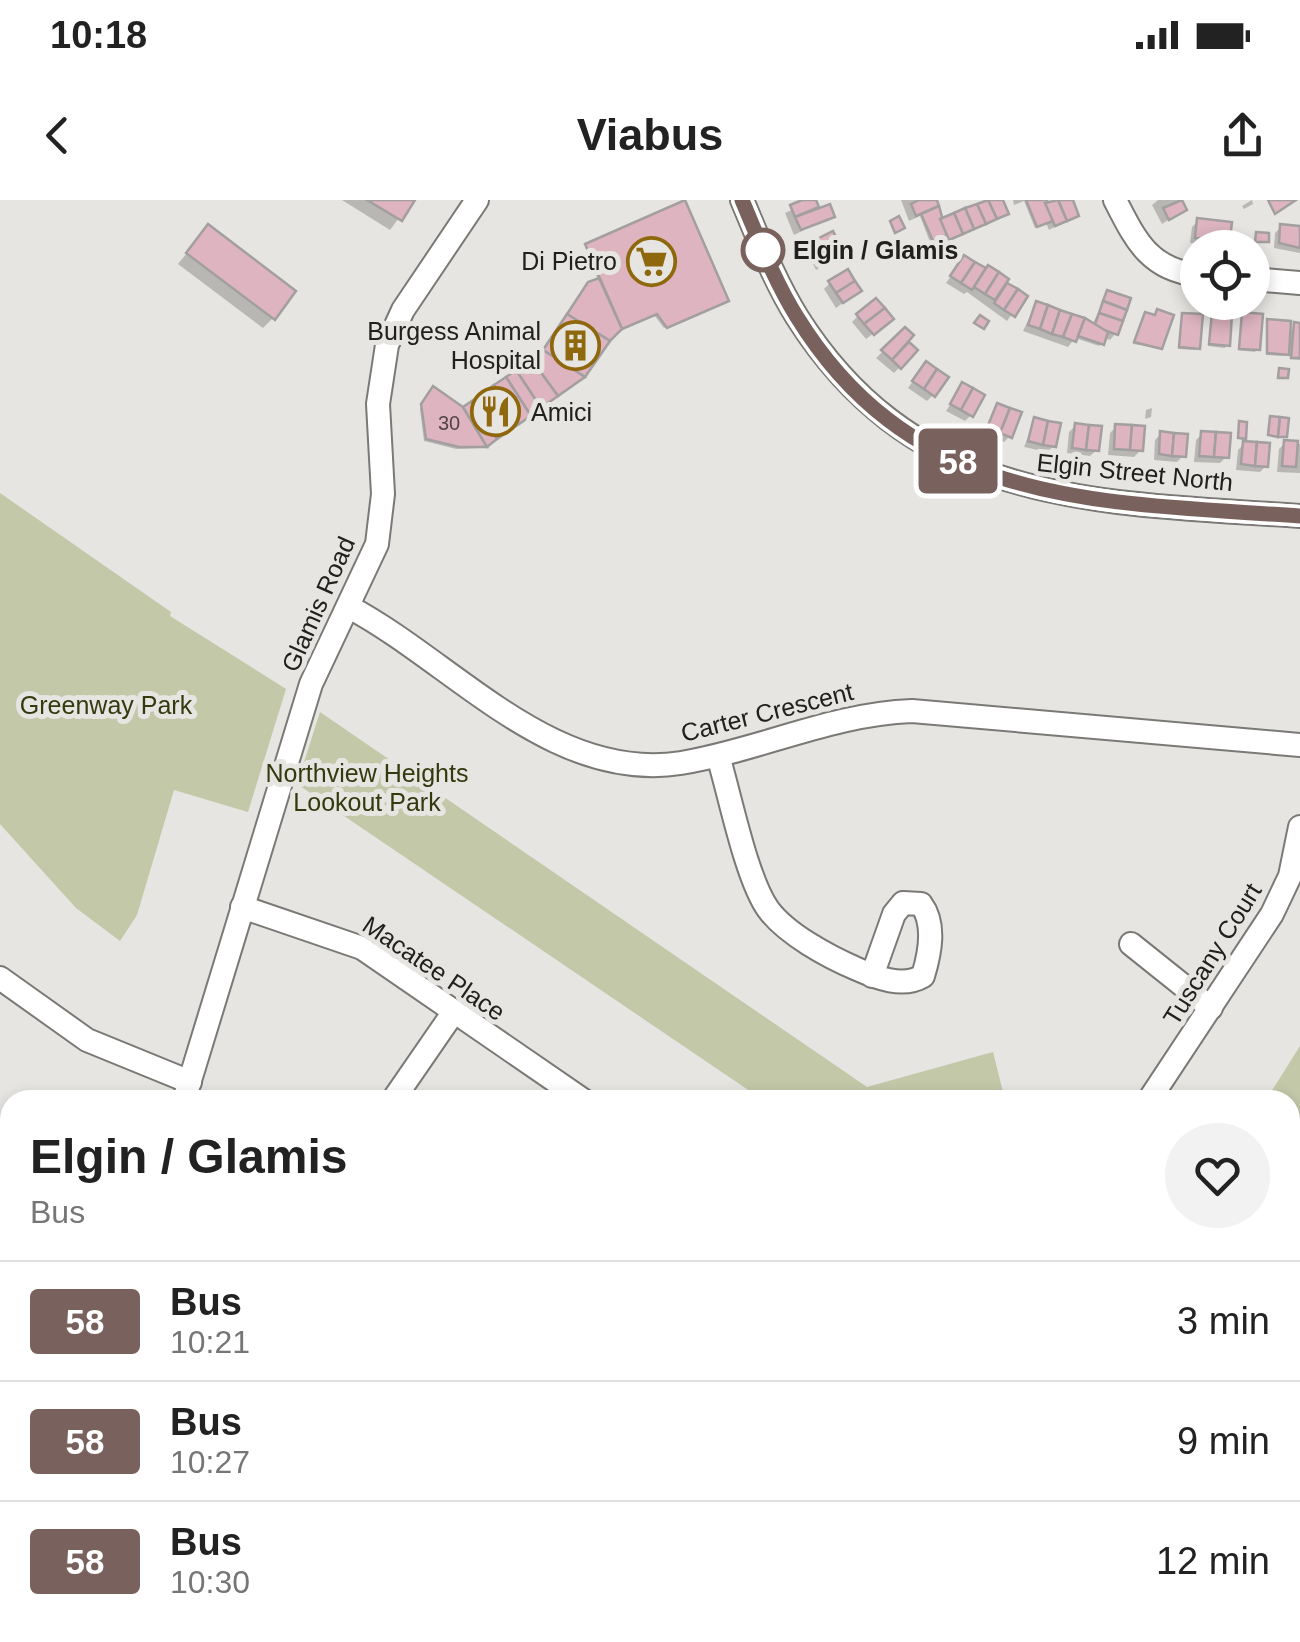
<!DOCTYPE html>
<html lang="en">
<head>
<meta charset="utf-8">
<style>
  :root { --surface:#fff; --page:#f2f2f2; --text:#222; --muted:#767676; --line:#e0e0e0 }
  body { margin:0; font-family:Helvetica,sans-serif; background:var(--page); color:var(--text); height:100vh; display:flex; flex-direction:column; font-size:38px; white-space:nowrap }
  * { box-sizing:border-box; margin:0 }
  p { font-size:32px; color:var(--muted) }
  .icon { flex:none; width:55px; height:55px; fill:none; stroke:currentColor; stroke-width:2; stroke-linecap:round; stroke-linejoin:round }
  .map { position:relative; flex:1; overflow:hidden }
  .panel { position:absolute; left:0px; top:890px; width:1300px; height:552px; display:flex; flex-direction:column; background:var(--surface); border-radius:30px 30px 0 0; box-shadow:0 5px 15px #0003 }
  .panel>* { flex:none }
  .badge { padding:0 20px; border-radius:8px; font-size:35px; line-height:65px }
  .fabs { position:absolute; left:1180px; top:30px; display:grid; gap:20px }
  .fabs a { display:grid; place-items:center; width:90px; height:90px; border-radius:50%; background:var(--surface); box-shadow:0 5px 15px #0003; font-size:50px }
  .map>.badge { position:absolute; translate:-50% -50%; box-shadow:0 0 0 5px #fff }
  .round { display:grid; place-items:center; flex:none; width:105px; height:105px; border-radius:52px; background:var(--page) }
  .overview { display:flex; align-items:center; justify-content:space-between; height:170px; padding:0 30px }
  h1 { font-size:48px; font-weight:800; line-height:75px }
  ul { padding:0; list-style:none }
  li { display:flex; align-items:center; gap:30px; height:120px; padding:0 30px; border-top:2px solid var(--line) }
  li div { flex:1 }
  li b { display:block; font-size:38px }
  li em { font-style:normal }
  li .badge { min-width:110px; font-weight:700; text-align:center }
  .status { display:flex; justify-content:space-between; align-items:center; height:70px; padding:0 50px; background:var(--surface); direction:ltr }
  .status svg { height:28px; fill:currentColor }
  header { display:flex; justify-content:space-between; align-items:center; height:130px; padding:0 30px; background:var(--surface); font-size:45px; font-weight:800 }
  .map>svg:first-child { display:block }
</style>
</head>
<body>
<div class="status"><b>10:18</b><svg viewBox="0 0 49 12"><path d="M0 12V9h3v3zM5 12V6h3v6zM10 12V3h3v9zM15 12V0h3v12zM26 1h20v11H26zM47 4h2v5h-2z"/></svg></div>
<header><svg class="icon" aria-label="back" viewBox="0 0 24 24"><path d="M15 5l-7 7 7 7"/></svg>Viabus<svg class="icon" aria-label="share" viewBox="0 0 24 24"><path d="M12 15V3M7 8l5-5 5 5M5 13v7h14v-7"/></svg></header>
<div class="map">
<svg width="1300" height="1442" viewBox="0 0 1300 1442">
  <rect width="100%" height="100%" fill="#e6e5e1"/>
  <g fill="#c2c8a8">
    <path d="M0,293L171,412L170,416L286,489L248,612L174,590L137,715L120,741L76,708L0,624Z"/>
    <path d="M320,512L867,887L993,852L1005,900H763L297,584Z"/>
    <path d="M1300,846V1269L1290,1262V900H1266Z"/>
    <path d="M1290,1311L1300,1312V1442H1229L1222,1433L1290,1432Z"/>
    <path d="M1052,1433H1084L1094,1442H1044Z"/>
  </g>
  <g fill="#0003">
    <path d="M342,0H412L390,30Z"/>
    <path d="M813,0L818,12L832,16L794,35L785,13Z"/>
    <path d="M901,0H934L941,22L991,0H1000L1006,13L943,44L940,38L930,42L920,16L909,21Z"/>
    <path d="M1013,0H1044L1046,6L1070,0L1076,15L1049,30L1046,23L1035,28L1024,1L1014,5Z"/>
    <path d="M1158,0H1179L1184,10L1162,24L1152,5Z"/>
    <path d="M1252,0L1253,4L1244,9L1242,6Z"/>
    <path d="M1198,21L1228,39L1222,45L1190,43L1192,27Z"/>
    <path d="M208,27L273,118L263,128L178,64Z"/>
    <path d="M1281,27L1300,29V53L1274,48L1275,33Z"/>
    <path d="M812,44L842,54L816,70L806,50Z"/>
    <path d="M587,46L723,103L664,128L654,115L613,133L579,179L482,248L456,249L424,241L420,209L431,192L463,210L543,153L598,81Z"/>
    <path d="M964,58L997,74L1025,96L1007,121L967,92L964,94L946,83Z"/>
    <path d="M830,83L859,91L836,108L824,89Z"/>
    <path d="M1108,93L1116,133L1110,140L1104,138L1099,146L1075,138L1068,147L1023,131L1036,104L1092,125Z"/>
    <path d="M1158,112L1159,148L1133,144L1143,117L1154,118Z"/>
    <path d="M1183,115L1197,147L1195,150L1178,149Z"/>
    <path d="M1213,115L1227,145L1225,148L1208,146Z"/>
    <path d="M1243,115L1257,149L1255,152L1238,150Z"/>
    <path d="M858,116L884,125L866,139L852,122Z"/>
    <path d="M1268,122L1288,132L1300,126V160L1290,159L1291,149L1284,156L1266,155Z"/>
    <path d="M905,130V142L915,151L894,173L876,158Z"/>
    <path d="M920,171L933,195L927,201L908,188Z"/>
    <path d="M963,185L971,215L965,221L946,211Z"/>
    <path d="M997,205L1010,236L1004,242L982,234Z"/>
    <path d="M1152,208L1151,217L1145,219L1146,210Z"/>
    <path d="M1035,220L1054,246L1047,252L1024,247Z"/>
    <path d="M1075,226L1097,250L1090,256L1067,253L1069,232Z"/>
    <path d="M1116,227L1141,250L1134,257L1108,255L1110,233Z"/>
    <path d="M1161,234L1183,256L1177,262L1154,260L1155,240Z"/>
    <path d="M1202,234L1226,257L1220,263L1194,262L1196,240Z"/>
    <path d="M1285,243L1300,244V273L1277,272L1279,249Z"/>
    <path d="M1244,244L1266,266L1260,272L1236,270L1238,250Z"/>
  </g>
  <g fill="#ddb4c0" stroke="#a39fa0" stroke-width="2.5">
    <path d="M367,0H415L402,21Z"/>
    <path d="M685,0L729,101L667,128L657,114L622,129L585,44Z"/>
    <path d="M802,0H816L819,7L795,17L790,5Z"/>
    <path d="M919,0H937L939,6L916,16L911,4Z"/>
    <path d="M988,0H1003L1009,14L997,19Z"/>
    <path d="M988,0L997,19L986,24L977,4Z"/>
    <path d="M1026,0H1047L1053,21L1037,27Z"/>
    <path d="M1058,0H1073L1079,16L1067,21Z"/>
    <path d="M1058,0L1067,21L1055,26L1045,3Z"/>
    <path d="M1182,0L1187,10L1169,20L1163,8Z"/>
    <path d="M1268,0H1296L1275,14Z"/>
    <path d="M830,4L835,17L801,30L795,17Z"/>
    <path d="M977,4L986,24L974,29L965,8Z"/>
    <path d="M939,6L947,35L933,41L921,14Z"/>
    <path d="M965,8L974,29L963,34L954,13Z"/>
    <path d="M954,13L963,34L949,40L940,19Z"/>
    <path d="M899,16L905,28L895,33L890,21Z"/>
    <path d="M1197,18L1232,22L1230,40L1195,38Z"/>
    <path d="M208,24L296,91L275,120L186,53Z"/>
    <path d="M1280,24L1300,26V48L1279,43Z"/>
    <path d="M833,31L839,43L816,54L811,42Z"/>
    <path d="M1256,32L1269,33V42H1255Z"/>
    <path d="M839,43L845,55L822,66L816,54Z"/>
    <path d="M964,55L975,62L961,83L950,76Z"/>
    <path d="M975,62L986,68L972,90L961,83Z"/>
    <path d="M988,65L999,72L985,94L974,87Z"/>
    <path d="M848,69L855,81L836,93L828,81Z"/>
    <path d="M999,72L1009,79L995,100L985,94Z"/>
    <path d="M599,78L622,129L610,141L567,114L588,82Z"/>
    <path d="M855,81L862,91L843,103L836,93Z"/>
    <path d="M1007,83L1018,89L1004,110L994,103Z"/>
    <path d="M1018,89L1028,96L1015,117L1004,110Z"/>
    <path d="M1107,90L1131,98L1127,110L1103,101Z"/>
    <path d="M876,98L885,108L864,124L856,114Z"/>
    <path d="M1036,101L1048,105L1040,129L1028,125Z"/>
    <path d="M1103,101L1127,110L1123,121L1099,113Z"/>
    <path d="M1048,105L1060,110L1052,134L1040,129Z"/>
    <path d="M885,108L894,119L874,135L864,124Z"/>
    <path d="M1157,109L1174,115L1162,149L1134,142L1145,112L1155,115Z"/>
    <path d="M1060,110L1072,114L1063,137L1052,134Z"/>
    <path d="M1212,112L1232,114L1230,146L1209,144Z"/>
    <path d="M1242,112L1263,114L1260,150L1239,149Z"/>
    <path d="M1099,113L1123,121L1118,135L1094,127Z"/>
    <path d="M1182,113L1203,114L1200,149L1179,147Z"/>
    <path d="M567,114L610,141L585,177L543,150Z"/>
    <path d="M1072,114L1085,118L1076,142L1063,137Z"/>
    <path d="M980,115L989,121L984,129L974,123Z"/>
    <path d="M1085,118L1108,132L1104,145L1078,136Z"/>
    <path d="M1267,119L1291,121L1289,155L1267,153Z"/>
    <path d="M1294,122L1300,123V158H1291Z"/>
    <path d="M905,127L914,135L892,160L881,150Z"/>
    <path d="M909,142L918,150L901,169L892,160Z"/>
    <path d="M543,150L585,177L558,196L531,159Z"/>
    <path d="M531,159L558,196L541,208L516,170Z"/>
    <path d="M926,161L937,169L924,189L912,181Z"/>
    <path d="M1279,168L1289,169L1288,178H1278Z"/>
    <path d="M937,169L949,177L935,197L924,189Z"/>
    <path d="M516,170L541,208L531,216L506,177Z"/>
    <path d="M506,177L531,216L519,224L494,185Z"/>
    <path d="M962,182L973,188L961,210L950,204Z"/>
    <path d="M494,185L519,224L497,239L472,201Z"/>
    <path d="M433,186L463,207L487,247H459L426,239L421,204Z"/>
    <path d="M973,188L985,195L973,217L961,210Z"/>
    <path d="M472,201L497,239L487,247L463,207Z"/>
    <path d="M997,203L1010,208L1000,233L987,228Z"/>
    <path d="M1010,208L1022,212L1012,238L1000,233Z"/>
    <path d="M1270,216L1280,217L1278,237L1268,235Z"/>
    <path d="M1034,217L1048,221L1043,245L1028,241Z"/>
    <path d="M1280,217L1289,218L1287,237H1278Z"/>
    <path d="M1048,221L1061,223L1056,247L1043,245Z"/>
    <path d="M1239,221L1247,222L1246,239L1238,238Z"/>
    <path d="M1075,223L1089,225L1086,250L1072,248Z"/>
    <path d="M1115,224L1132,225L1130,250L1114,249Z"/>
    <path d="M1089,225L1102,226L1099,251L1086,250Z"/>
    <path d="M1132,225L1145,226L1143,251L1130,250Z"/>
    <path d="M1160,231L1174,233L1172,256L1159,254Z"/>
    <path d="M1201,231L1216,232L1214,257L1199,256Z"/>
    <path d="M1216,232L1231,233L1229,258L1214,257Z"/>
    <path d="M1174,233L1188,234L1186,257L1172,256Z"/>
    <path d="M1284,240L1298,241L1296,267L1282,266Z"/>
    <path d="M1243,241L1257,242L1255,266L1241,264Z"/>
    <path d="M1257,242L1270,243L1268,267L1255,266Z"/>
  </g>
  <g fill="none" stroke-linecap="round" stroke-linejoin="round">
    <defs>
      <g id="minor">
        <path d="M742,0C759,40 774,80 797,117C918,308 1100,302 1300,316"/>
        <path d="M1115,0C1135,39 1149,70 1198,75"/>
        <path d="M1252,79L1300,83"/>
        <path d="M349,407C453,462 552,583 681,563C760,550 831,514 912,511L1300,545"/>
        <path d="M718,556C730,595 746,678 768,709C786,734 829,757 857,769C877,778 903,788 923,776C930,753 936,724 921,704L903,703L894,714L872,776"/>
        <path d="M242,707L362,748L583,900"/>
        <path d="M1131,744L1211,808"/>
        <path d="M0,778L87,840L190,882"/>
        <path d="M184,900L311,484L377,344L383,294L378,204L387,145L403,110L477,0"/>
        <path d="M393,900L453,813"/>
        <path d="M1149,900L1272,714L1290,676L1300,627"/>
        <path d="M0,1142L10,1136"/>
        <path d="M301,1432L305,1442"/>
        <path d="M580,1442L591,1432"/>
      </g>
    </defs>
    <use href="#minor" stroke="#7a7975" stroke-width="26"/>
    <use href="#minor" stroke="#fff" stroke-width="22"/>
  </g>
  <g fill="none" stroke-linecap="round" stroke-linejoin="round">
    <defs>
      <path id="line" d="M742,0C759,40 774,80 797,117C915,308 1101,302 1300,316"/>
    </defs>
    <use href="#line" stroke="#fff" stroke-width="22"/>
    <use href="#line" stroke="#79625d" stroke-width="15"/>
  </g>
  <defs>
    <symbol id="supermarket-ring" viewBox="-11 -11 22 22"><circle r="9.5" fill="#e6e5e1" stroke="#8f680e" stroke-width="1.5"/><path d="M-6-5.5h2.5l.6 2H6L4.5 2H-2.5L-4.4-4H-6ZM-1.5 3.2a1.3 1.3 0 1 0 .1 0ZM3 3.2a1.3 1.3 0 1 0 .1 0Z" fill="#8f680e"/></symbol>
    <symbol id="building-ring" viewBox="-11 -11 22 22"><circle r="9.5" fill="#e6e5e1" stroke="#8f680e" stroke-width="1.5"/><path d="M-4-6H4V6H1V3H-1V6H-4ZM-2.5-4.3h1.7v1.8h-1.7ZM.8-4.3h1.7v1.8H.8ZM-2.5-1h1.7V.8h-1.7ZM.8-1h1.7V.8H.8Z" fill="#8f680e"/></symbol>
    <symbol id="restaurant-ring" viewBox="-11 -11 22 22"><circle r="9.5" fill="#e6e5e1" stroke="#8f680e" stroke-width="1.5"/><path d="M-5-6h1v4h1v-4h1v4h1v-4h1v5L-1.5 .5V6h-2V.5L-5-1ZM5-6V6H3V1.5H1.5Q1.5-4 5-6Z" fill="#8f680e"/></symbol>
  </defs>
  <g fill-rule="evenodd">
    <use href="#supermarket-ring" x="624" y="34" width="55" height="55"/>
    <use href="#building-ring" x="548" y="118" width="55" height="55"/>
    <use href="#restaurant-ring" x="468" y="184" width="55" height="55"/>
  </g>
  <circle fill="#fff" stroke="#79625d" stroke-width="5" cx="763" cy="50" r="20"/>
  <g text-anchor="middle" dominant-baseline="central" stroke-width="10" stroke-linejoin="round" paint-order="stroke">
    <g font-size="20" fill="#504547">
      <text x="449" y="223">30</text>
    </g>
    <g font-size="25" font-weight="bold" fill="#21201f" stroke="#e6e5e1" text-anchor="start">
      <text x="793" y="50">Elgin / Glamis</text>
    </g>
    <g font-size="25" fill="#21201f" stroke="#e6e5e1" text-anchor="end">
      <text x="617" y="61">Di Pietro</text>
      <text x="541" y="131">Burgess Animal<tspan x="541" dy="29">Hospital</tspan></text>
      <text x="531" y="212" text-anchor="start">Amici</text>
    </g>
    <g font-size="25" fill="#21201f" stroke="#e6e5e1">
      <text transform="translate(1135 272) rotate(6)">Elgin Street North</text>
      <text transform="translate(318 404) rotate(-66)">Glamis Road</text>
      <text transform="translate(767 512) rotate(-14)">Carter Crescent</text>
      <text transform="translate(1212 754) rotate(-58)">Tuscany Court</text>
      <text transform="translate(434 768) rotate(34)">Macatee Place</text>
    </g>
    <g font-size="25" fill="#353a0e" stroke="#e6e5e1">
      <text x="106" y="505">Greenway Park</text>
      <text x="367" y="573">Northview Heights<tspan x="367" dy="29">Lookout Park</tspan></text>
    </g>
  </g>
</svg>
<div class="fabs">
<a><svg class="icon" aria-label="locate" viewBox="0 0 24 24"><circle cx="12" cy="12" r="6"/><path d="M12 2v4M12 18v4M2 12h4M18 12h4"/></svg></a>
</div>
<b class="badge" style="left:958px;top:261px;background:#79625d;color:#fff">58</b>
<section class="panel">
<div class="overview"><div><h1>Elgin / Glamis</h1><p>Bus</p></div><a class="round"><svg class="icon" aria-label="heart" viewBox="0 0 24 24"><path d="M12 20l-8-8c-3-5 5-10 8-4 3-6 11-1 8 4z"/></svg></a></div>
<ul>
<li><span class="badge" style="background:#79625d;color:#fff">58</span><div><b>Bus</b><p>10:21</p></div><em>3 min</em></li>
<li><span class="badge" style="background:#79625d;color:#fff">58</span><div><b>Bus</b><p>10:27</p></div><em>9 min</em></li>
<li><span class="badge" style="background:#79625d;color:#fff">58</span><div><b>Bus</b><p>10:30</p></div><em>12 min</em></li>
</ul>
</section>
</div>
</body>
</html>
